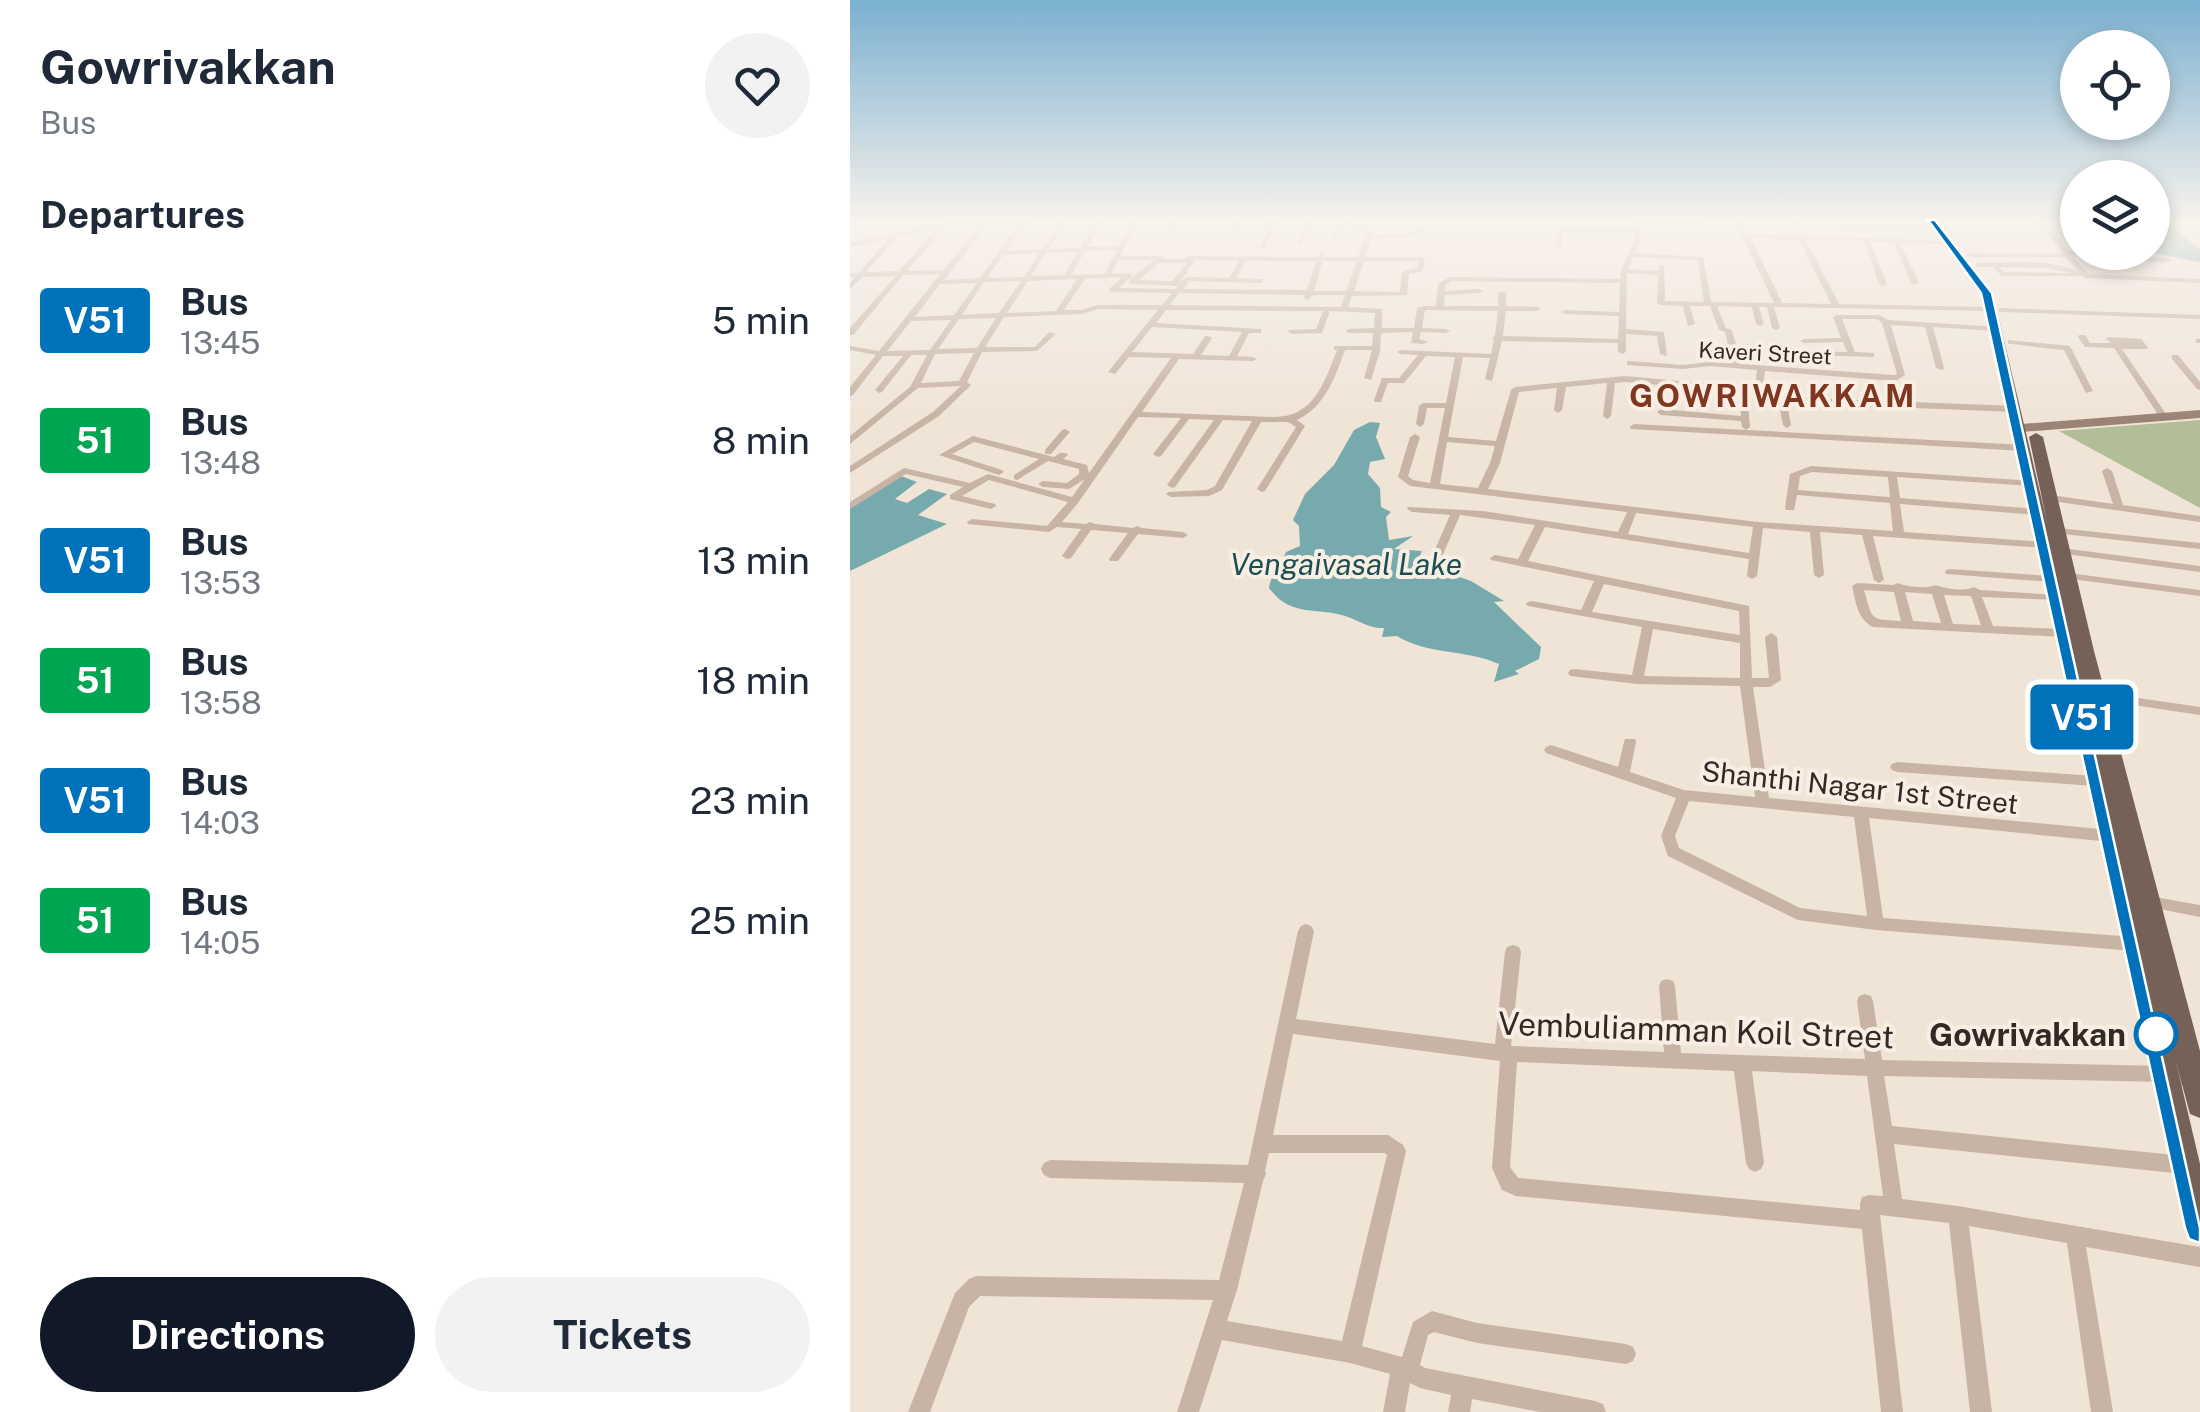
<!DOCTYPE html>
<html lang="en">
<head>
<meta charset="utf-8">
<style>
  :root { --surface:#fff; --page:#f2f2f3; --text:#1f2937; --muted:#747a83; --accent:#111827 }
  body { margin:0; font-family:"Public Sans",sans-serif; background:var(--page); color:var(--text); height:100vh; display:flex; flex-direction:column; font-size:38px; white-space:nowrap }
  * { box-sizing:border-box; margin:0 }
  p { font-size:32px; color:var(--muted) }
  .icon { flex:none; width:55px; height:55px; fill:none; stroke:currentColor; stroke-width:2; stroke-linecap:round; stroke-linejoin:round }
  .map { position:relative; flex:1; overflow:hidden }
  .panel { display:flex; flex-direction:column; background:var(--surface); width:850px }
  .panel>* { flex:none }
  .badge { padding:0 20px; border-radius:8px; font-size:35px; line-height:65px }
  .buttons { position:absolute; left:1210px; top:30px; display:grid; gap:20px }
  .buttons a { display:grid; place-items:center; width:110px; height:110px; border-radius:50%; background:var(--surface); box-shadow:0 5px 15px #0003; font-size:50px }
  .map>.badge { position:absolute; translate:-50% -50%; box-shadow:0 0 0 5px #fff }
  h2 { padding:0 40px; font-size:38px; line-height:90px }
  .round { display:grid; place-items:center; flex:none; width:105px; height:105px; border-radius:52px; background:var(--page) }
  .summary { display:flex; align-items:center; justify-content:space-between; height:170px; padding:0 40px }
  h1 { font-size:48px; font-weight:700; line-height:75px }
  .button { display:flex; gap:20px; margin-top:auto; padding:20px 40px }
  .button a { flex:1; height:115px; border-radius:60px; background:var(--accent); color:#fff; font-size:40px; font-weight:700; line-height:115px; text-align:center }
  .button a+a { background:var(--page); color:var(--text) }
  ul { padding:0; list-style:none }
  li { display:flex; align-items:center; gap:30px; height:120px; padding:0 40px }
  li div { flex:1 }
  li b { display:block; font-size:38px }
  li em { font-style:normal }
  li .badge { min-width:110px; font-weight:700; text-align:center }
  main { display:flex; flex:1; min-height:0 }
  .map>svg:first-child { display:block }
</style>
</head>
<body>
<main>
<section class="panel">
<div class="summary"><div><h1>Gowrivakkan</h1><p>Bus</p></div><a class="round"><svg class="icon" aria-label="heart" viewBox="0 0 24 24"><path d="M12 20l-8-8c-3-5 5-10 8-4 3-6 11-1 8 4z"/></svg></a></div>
<h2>Departures</h2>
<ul>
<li><span class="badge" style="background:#0072bc;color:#fff">V51</span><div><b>Bus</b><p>13:45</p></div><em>5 min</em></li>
<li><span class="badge" style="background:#00a651;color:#fff">51</span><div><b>Bus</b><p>13:48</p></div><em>8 min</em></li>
<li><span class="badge" style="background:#0072bc;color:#fff">V51</span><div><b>Bus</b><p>13:53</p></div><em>13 min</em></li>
<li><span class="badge" style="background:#00a651;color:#fff">51</span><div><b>Bus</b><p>13:58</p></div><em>18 min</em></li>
<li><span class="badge" style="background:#0072bc;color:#fff">V51</span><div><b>Bus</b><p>14:03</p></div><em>23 min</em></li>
<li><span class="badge" style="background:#00a651;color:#fff">51</span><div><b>Bus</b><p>14:05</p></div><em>25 min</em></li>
</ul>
<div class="button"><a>Directions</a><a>Tickets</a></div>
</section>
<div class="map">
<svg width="1350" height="1412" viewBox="0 0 1350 1412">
  <rect width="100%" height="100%" fill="#f0e4d7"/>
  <path fill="#b1be98" d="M1350,420V508L1209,431Z"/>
  <g fill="#77aaac">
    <path d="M1303,222H1318L1350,250V262L1302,253Z"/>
    <path d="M520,422L530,423L526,437L535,459L520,462L518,474L530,488L531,507L541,512L536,517L539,540L563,536L544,549L572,551L567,562L621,581L654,601L644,602L691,647L689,659L665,671L669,674L644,682L649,664C616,649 577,655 547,636L532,637L534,628C520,629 508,620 495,616C467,607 441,618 419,588C421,574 431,566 436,552L450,546L449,526L443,520L455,494L484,465L504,430Z"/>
    <path d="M48,475L67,482L45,499L57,503L79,489L97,494L68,515L97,524L0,571V507Z"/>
  </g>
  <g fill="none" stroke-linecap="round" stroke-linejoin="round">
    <g fill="#c7b4a4" fill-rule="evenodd">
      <path d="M191,222L175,224L156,251L192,249L210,222H216L199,249L230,248L246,222H252L237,247L269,246L281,222H287L270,256H312L315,259H334L337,256L467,257L471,253L473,254L474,257H508L517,231L499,227L491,228L486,237H482L487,226L502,222V224L523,229V235L553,234L577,228V230L554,238L521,239L515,257H572L575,259L573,271L559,274L557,295L502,296L498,307L532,309V328H564L567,308L574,306H586L588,284L600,277L770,279C771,261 784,250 785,232H713L712,245L709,247L706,245L707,230L710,228H785V222H841L866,225L864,228L830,224L791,226L793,230L791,232V239L785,253L853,257L861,301L865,302L924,303L892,236L887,222H893L899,234L1100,241L1101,242L1098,244L1050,243L1069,283L1065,285L1061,283L1044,242H1020L1037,284L1033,286L1029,284L1014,241L956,240L989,304L1140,307L1144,309L1143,311L924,307L930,328L926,330L922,328L917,307H909L914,324L910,326L906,324L902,307L867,306L876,328L882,330L891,364L1044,375L1047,374L1032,323L1027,319H992L1005,352L1024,353V357L925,354L921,352L925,350L997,352L993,342L954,343L950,341L954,339L991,338L983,317L987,315H1029L1038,320L1149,327L1150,329L1146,331L1083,327L1094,368L1093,370L1086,368L1075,327L1041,325L1055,375L1046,381L915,371L912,393H897L900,427L896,430L892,427L891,421L811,415L807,412L811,409L891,416L889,392L775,382L765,383L761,416L757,419L753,416L757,383L716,387L712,410L708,413L704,410L707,388L669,392L650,463L638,489L908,522L1043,531L1040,503L947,495L944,510H936L935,508L940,474L961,466L1185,481V485L1182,486L1047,477L1050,498L1188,509L1193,512L1188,515L1050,504L1054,532L1195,542L1200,545L1195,548L1023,536L1034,580L1029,583L1024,580L1012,535L970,532L974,575L969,578L964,575L960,532L913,528L907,576L902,579L897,576L899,559L695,527L678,561L899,606L902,678H919L915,637L921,633L927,637L931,680L920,687H903L919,798L1261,830L1266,832L1268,836L1266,840L1261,842L1019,818L1033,918L1285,937L1290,939L1293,944L1290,949L1285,951L1026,930L948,920L818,856L811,836L826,798L696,753L694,750L696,747L701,745L768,767L774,742L775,739H785L786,742L780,772L834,790L905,797L890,686L787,684L720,676L718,673L720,670L724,669L782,675L792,627L678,606L676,604L678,602L682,601L731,610L744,581L641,560L640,558L645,555L668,559L685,525L610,515L591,559L586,562L581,559L600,515L562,512L557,509L558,507L633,511L768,532L777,512L560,486L548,477L560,437L565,434L570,437L558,476L563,480L580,483L595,408H577L574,424L570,427L566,424L569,406L573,403H596L605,357L576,356L554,383H538L531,402H525L524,400L532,378H549L568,355L551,354L547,352L551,350L641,354L644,340L642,338L645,336L648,311L575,310L572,328L596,329L600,331L596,333L571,332L569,339L578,342L574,344L561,343L563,332L531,333L530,351L521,380L514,378L522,350H495C485,377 475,407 447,420L455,426L415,491L412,492L407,489L446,427L438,422H411L372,490L359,496L321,497L316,494L318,492L357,490L365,486L402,421L373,420L325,487L322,488L317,485L364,420L339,419L311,456L308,457L303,454L331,418L288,417L228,503L212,522L236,524L240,522L245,524L283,528L287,526L292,528L333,532L338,535L333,538L288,534L268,561H260L259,559L278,533L241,530L221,558L217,559L212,556L231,529L207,527L199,532L118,524L117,522L122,519L197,526L218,502L139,480L112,496L145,504L146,506L141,509L100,499V495L113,487L56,474L0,509V502L54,468L120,483L138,474L222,497L235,479L219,489L193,487L188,484L193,481L217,483L229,474V469L198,461L167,480L164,479V475L189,459L124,442L102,454L152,470L154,472L149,475L89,455L123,436L204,457L210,453H216L218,455L213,459L237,465L239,473L321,358L279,357L265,374L258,372L308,310L248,309L232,314L154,317L135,347H185L199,332L206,334L187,351L132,352L117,382L121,385L89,416L0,473V466L83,412L111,386L68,388L0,444V436L60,387L77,355H61L32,392L29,393L25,390L53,356H33L3,395L0,396V387L26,355L0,350V346L29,351L90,274L53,275L3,335H0V328L46,276L13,277L0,289V283L5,277H0V273H9L38,239L0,247V243L93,223ZM168,225L130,278L94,280L136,226ZM129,226L94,270L57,271L95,227ZM87,228L49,271L16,272L47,237ZM901,238L949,240L981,304L932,303ZM267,250L255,274L221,275L235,251ZM228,252L214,275L181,276L196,253ZM189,253L174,277L137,278L153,255ZM783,257L848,260L854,302L815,301L814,266H810L808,271L778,269ZM268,260H304L279,280V284L328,286L325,289L269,288L283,275L279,273L262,274ZM345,260L389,261L379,278L337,277L330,282ZM396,261H466L457,290L333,289L339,281L413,283V279H410L386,278ZM473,261H507L496,291H464ZM514,261H568V268L552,272L550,292L504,291ZM309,263H337L322,281L289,280ZM777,273L808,275L807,303L811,305L833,306L838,326L845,324L840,306H860L869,330L875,332L882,363L860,362L833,365L780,361H777V365L833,369L860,366L907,370L905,388L775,376L665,387L661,390L646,441L598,437L613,357L640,358L635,379L642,381L652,341L768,343V352L772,354L776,352V334L807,336L810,354L817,356L814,332L776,329ZM272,277L260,288V292L322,293L312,305H247L231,310H214L235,279ZM227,279L206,311L157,313L178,281ZM171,281L149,313L112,315L134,282ZM601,281L770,283L769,312L715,310L711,312L715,314L769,316L768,339L653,336L656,311H686L690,309L689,307L656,306V293L652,291L648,293V306H594L595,295L629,293L633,291L629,289L595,291L596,285ZM127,283L104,315L65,317L90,284ZM329,293L455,295L454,298L458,300L463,295H495L491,307L320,305ZM316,310L473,311L466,329L439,330L438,332L442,334L472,333L480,311L525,313L524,328L499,329L495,331L499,333H523L522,346H484V350H487C474,383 464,417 424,417L292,412L329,359L403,361L407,359L403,357L387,356L399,333H411V329L306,323ZM146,318L127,348L88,349L109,319ZM101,320L80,350L37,351L61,321ZM302,327L392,332L379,356L351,355L362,338L358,336H355L343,354L282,352ZM124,353L109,381L71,383L85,354ZM597,442L645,446L640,463L628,488L590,484ZM962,472L1038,477L1040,497L948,490L950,476ZM786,513L903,527L899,553L778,534ZM754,584L889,611L890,635L742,612ZM803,629L890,643V678L794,676ZM839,801L1004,817L1017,916L950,908L829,848L825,836Z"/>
      <path d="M320,222H326L320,232H316Z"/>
      <path d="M384,222H390L384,232H380Z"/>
      <path d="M420,222H426L415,248L410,249Z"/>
      <path d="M454,222H460L452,243L447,244Z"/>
      <path d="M942,222H948L951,224L1086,225L1089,227L1086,229L949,228Z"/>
      <path d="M1336,223L1350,224V228L1334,226Z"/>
      <path d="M1195,225L1219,251L1260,252L1263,257L1318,258L1321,260L1318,262L1261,261L1255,256L1222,255L1238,274L1350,279V283L1236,278L1232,276H1152L1142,267H1128L1125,265L1128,263C1160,262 1199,258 1229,272L1216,257H1119L1116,255L1119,253L1214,254L1192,227ZM1149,267L1197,268L1221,273L1154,272Z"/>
      <path d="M1149,308L1350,315V319L1152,312H1149Z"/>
      <path d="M1229,335H1235L1240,343H1259L1260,341L1255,339L1259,337L1291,339L1298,347L1297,349H1272L1318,417L1317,419H1311L1264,348L1235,347L1228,337Z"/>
      <rect x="1346" y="339" width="4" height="4"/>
      <path d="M1158,340L1220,346L1243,391L1236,393L1214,350L1161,344H1158Z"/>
      <path d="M1322,355H1328L1350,382V390L1347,389L1322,359Z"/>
      <path d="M932,397L1166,406L1170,409L1166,412L937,403L941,425L937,428L933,425L928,400Z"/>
      <path d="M784,424L1175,445L1180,448L1175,451L781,429L780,427Z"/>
      <path d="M215,429L220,432L218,434L201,454H195V450L212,430Z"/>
      <path d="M1257,468L1262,471L1273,505L1350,516V522L1201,501L1196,498L1201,495L1263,504L1252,471Z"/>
      <path d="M1208,528L1350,543V549L1204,533V529Z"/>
      <path d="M1212,548L1350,566V572L1208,553V549Z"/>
      <path d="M1100,569L1202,576L1207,579L1202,582L1096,574L1095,572L1096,570Z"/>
      <path d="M1218,573L1350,590V596L1214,578L1213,576Z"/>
      <path d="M1007,583L1043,585L1048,583C1057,587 1077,589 1086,585C1096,589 1114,592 1124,587L1130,590L1206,595L1210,596L1212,598L1210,600L1132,597L1143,626L1214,629L1220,633L1214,637L1023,627C1007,619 1006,602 1002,586ZM1014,590L1044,592L1051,621C1019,619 1023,621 1014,590ZM1055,592L1082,594L1091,623L1063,621ZM1094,595L1121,596L1131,625L1103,624Z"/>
      <path d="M1247,692L1350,707V715L1243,699L1241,696Z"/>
      <path d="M1047,762L1245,776L1250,777L1252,781L1250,785L1245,786L1047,772L1042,770L1040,767L1042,764Z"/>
      <path d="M1299,896L1350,905V917L1294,906L1292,902L1294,898Z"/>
      <path d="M456,924L461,926L464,931L446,1019L645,1044L655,952L657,947L663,945L669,947L671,952L661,1046L814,1052L809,986L811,981L817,979L823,981L825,986L831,1053L1015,1059L1007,1001L1009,996L1015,994L1021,996L1023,1001L1032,1060L1316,1066L1350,1074V1090L1316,1082L1034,1076L1042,1126L1334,1156L1340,1159L1343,1165L1340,1171L1334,1174L1044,1144L1052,1199L1108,1206L1350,1247V1267L1236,1247L1263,1412H1241L1217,1243L1119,1226L1142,1412H1120L1099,1223L1030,1215L1053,1412H1031L1012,1229L666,1196L652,1190L642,1168L650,1061L443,1034L423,1135H538L553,1145L556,1151L512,1346L552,1357L563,1322L582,1311L627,1323L776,1344L783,1347L786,1354L783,1361L776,1364L627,1343L584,1332L578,1335L570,1365L575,1368L745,1401L753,1404L756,1412H690L622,1399L620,1412H598L601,1395L570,1388L560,1383L555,1412H533L540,1374L500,1363L372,1340L349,1412H327L363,1300L130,1296L119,1307L80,1412H58L105,1293L119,1279L126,1276L369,1280L394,1183L200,1178L194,1175L191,1169L194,1163L200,1160L398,1165L448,931L451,926ZM667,1062L884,1071L896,1163L899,1169L905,1172L911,1169L914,1163L902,1071L1017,1076L1033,1196L1019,1195L1012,1197L1010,1204V1210L668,1178L660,1167ZM419,1153H535L537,1155L492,1341L377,1321L387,1290L413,1181L416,1174L415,1171Z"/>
    </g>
    <path fill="#9b8376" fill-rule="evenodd" d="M1350,410V418L1171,432L1165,428L1171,424Z"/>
    <path fill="#756157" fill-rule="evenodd" d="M1077,222H1087L1143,293L1197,522L1179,437L1186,433L1193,437L1244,651L1350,1051V1118L1340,1114L1326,1062L1350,1164V1243L1339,1239L1335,1228L1131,293Z"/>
  </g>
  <linearGradient id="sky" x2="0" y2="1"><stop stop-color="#7bb0d0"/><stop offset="0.53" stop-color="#f8f3ed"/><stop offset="1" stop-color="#f8f3ed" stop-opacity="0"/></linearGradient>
  <rect width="1350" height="419" fill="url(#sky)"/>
  <path fill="#0072bc" stroke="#fff" stroke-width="2.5" d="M1078,220H1085L1142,293L1350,1228V1243L1339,1239L1335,1228L1131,293Z"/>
  <circle fill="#fff" stroke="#0072bc" stroke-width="5" cx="1306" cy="1034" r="20"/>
  <g text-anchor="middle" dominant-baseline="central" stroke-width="8" stroke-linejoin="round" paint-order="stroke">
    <g font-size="22" fill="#332a25" stroke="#f8eee3">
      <text transform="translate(915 353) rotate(3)">Kaveri Street</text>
    </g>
    <g font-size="28" fill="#332a25" stroke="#f8eee3">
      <text transform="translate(1010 787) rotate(6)">Shanthi Nagar 1st Street</text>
    </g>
    <g font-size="30" font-style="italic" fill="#1c4f53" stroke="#f8eee3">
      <text x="496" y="564">Vengaivasal Lake</text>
    </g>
    <g font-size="32" font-weight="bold" letter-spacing="2.5" fill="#803721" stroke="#f8eee3">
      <text x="923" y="395">GOWRIWAKKAM</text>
    </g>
    <g font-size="32" fill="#332a25" stroke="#f8eee3">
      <text transform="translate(846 1030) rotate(2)">Vembuliamman Koil Street</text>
    </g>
    <g font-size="32" font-weight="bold" fill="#332a25" stroke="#f8eee3" text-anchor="end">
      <text x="1276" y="1034">Gowrivakkan</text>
    </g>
  </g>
</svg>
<div class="buttons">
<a><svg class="icon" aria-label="locate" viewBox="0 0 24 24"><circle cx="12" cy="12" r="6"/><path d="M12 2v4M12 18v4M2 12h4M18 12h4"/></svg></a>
<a><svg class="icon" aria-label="layers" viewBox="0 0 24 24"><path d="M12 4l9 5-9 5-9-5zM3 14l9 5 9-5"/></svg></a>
</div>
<b class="badge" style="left:1232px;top:717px;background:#0072bc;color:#fff">V51</b>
</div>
</main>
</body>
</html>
